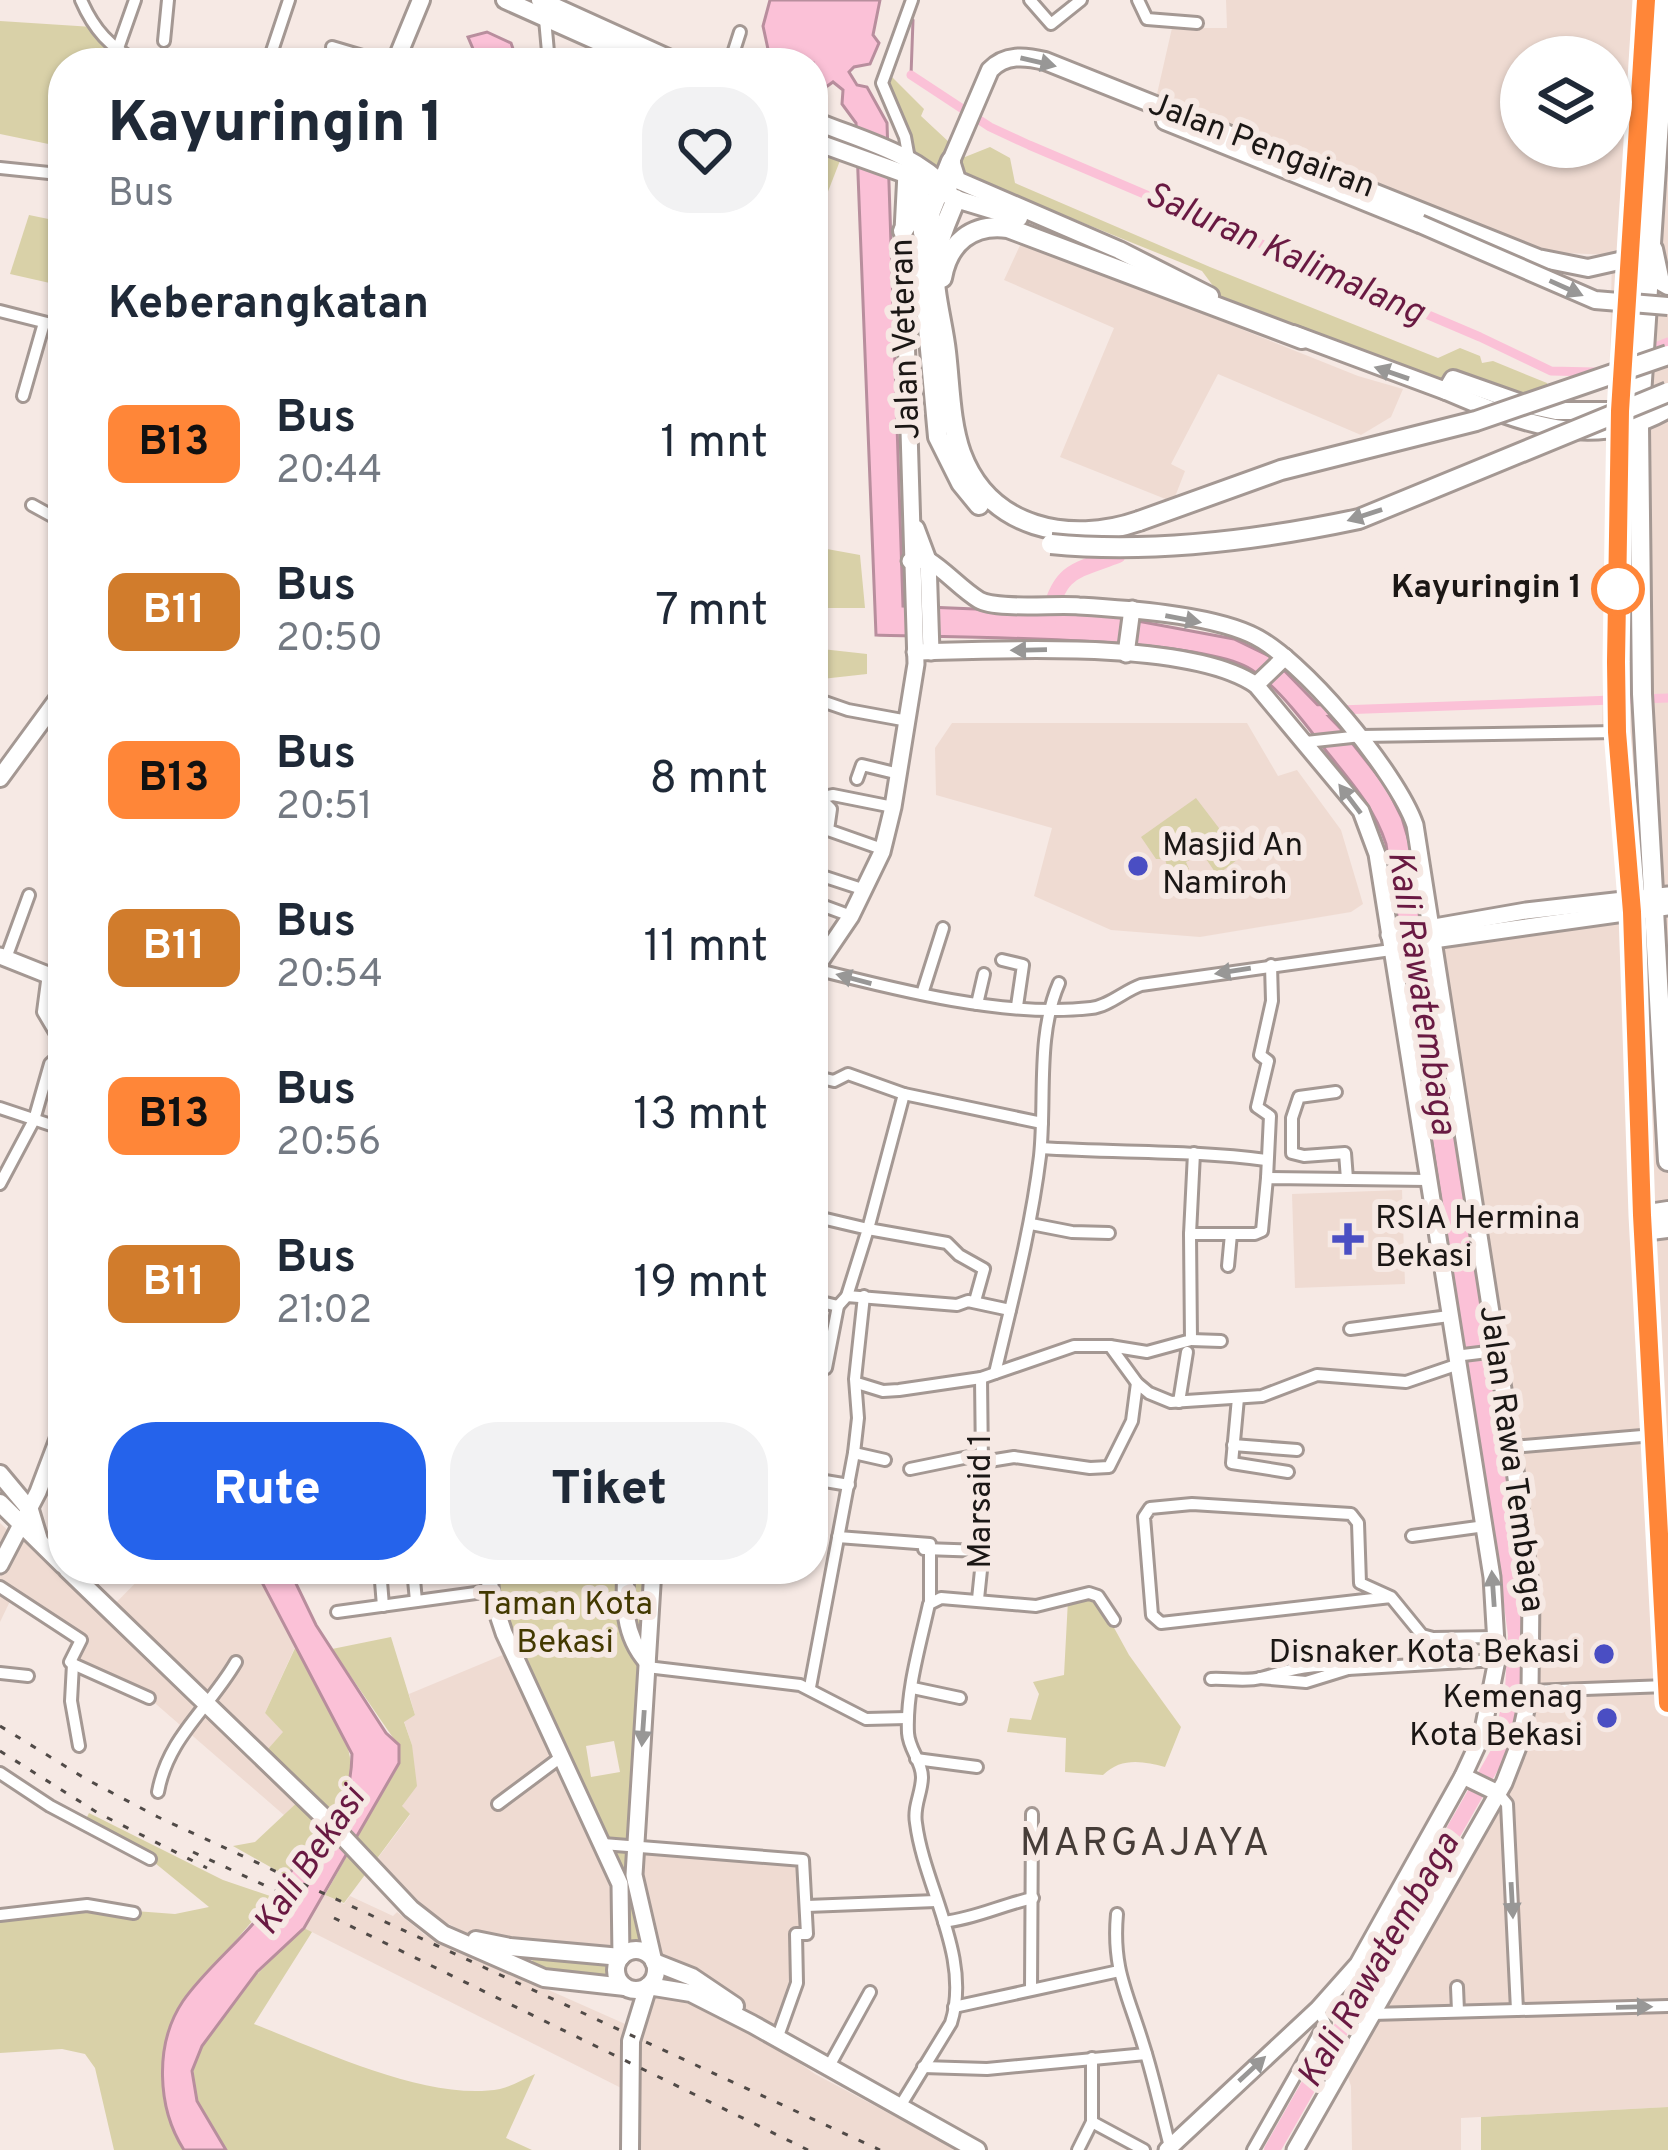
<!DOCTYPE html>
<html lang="id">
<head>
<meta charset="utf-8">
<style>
  :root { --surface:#fff; --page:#f2f2f3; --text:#1f2937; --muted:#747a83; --accent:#2563eb }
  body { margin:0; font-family:Overpass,sans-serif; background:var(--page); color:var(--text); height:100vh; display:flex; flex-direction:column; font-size:45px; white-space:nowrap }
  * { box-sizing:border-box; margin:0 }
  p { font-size:39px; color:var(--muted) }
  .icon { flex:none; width:66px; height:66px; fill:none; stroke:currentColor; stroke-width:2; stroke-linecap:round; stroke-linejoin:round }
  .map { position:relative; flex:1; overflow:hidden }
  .side { position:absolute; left:48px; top:48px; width:780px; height:1536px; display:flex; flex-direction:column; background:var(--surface); border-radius:48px; box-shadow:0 3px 9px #0004 }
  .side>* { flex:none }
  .badge { padding:0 24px; border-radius:18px; font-size:42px; line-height:78px }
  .fabs { position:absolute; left:1500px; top:36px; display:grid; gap:24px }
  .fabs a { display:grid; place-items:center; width:132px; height:132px; border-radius:50%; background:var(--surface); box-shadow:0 3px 9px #0004; font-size:60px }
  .map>.badge { position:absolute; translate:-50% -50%; box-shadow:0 0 0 6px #fff }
  h2 { padding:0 60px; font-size:45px; line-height:108px }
  .round { display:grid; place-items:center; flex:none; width:126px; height:126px; border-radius:48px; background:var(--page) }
  .head { display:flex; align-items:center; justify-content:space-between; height:204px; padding:0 60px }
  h1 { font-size:57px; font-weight:800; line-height:90px }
  .action { display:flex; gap:24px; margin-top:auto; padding:24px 60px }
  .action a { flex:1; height:138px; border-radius:48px; background:var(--accent); color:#fff; font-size:48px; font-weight:800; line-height:138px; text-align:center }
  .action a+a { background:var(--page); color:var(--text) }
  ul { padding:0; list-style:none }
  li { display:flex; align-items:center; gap:36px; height:168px; padding:0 60px }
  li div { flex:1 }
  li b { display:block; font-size:45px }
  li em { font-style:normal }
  li .badge { min-width:132px; font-weight:700; text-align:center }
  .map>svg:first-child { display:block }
</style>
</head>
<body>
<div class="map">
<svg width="1668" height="2150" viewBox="0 0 1668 2150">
  <rect width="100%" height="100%" fill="#f6e9e4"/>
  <g fill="#efdbd2" fill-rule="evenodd">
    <path d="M1226,0H1668V2107L1461,2118V2150H1352L1351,2086L1344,2065L1518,1747L1533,1634L1433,940L1632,911L1617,733L1602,732L1612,255L1541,252L1157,94L1172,28H1227ZM1521,57H1611V147H1521Z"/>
    <path d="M1022,241L1358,376L1403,389L1391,417L1361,435L1218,374L1171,464L1185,471L1173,502L1060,457L1114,328L1004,280Z"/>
    <path d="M952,723H1247L1278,776L1297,770L1341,830L1363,904L1351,912L1200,937L1111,930L1034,896L1052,828L936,795L935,748Z"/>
    <path d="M1402,1190L1405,1284L1295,1288L1292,1194Z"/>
    <path d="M0,1523L15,1537L21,1527L108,1611L149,1569H255L296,1645L265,1713L284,1732L303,1797L285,1816L149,1698L70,1662L81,1640L13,1595L0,1622Z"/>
    <path d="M505,1654L526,1680L620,1884L621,1957L482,1942L416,1906L372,1866L410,1815L402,1807L412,1745L404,1721L415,1715L409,1694Z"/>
    <path d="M635,1847L803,1860L807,1934L796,1935L797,1983L777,2039L654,1962Z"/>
    <path d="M325,1895L344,1904L350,1896L393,1916L397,1912L425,1935L632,2027L648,1986L720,2008L815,2074L958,2150H632L637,2096L304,1928Z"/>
  </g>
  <g fill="#d9d1a8" fill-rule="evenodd">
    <path d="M0,21L93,27L139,63H63V147L0,134Z"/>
    <path d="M889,74L924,109L921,116L965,157L990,147L1010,158L1015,183L1210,267L1438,358L1460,348L1480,356L1482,363L1493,361L1547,383L1550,395L1524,404L1446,391L1225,302L1202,271L992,186L1188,286L1034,223L972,205L909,159L882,78Z"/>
    <path d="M824,145L843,153L813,230V166Z"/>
    <path d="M29,215L63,222V286L10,274Z"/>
    <path d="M813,424L822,455L816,547L860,555L865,608H813Z"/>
    <path d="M813,648L867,654V674L813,680Z"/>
    <path d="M1196,798L1241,857L1217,875L1202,853L1186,862L1189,869L1175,877L1169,873L1165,859H1156L1141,837Z"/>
    <path d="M489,1569H653L635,1847L654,1962L731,2003L651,1983L656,1967C644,1948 632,1947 617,1963L619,1981L531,1973L533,1954L621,1956L623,1906L504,1630ZM614,1741L620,1772L591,1777L586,1746Z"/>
    <path d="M1087,1595L1101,1604L1129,1655L1181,1727L1165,1767C1143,1761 1121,1757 1103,1775L1065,1772L1066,1738L1007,1732L1010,1718L1031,1720L1039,1694L1033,1682L1064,1675L1068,1600Z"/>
    <path d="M391,1637L415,1715L404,1722L412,1745L417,1786L402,1806L410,1814L344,1903L325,1895L399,1763L398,1745L332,1649Z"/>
    <path d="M296,1646C324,1696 377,1761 337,1819C323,1840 302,1856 288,1877L233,1846L255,1842L303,1797L261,1757L283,1732L265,1713Z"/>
    <path d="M89,1813L223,1880L273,1897L182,2003L184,2150H114L95,2068L85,2054L62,2049L0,2053V1915L68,1906L175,1914L209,1907L150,1859L83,1825Z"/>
    <path d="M304,1928L312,1932L254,2024C320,2050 429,2102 500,2089C513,2086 523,2079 535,2074L506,2138L532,2150H226C209,2129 193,2103 193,2075C193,2032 274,1957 304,1928Z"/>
    <path d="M1668,2107V2150H1481V2117Z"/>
  </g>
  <g fill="#fbc1d7" stroke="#b88e9d" stroke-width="3">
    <path d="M770,0H880L873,35L879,43L870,64L854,67L849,72L857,85L867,87L887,123L903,606L1100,614L1234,639L1271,657L1341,729L1386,786L1402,818L1414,858L1422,945L1433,984L1512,1505L1488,1508L1386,844C1374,807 1351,782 1327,752C1308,727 1278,687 1252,670C1199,635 951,638 876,635L856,123L842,104L843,90L833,82L826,87L813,123V63H771L763,26Z"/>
    <path d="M487,32L511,43L518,63H479L468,37Z"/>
    <path d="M255,1569H289L316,1625L386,1733L399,1745V1763L304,1928L257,1972L202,2046L192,2071L197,2101L226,2150H184C157,2108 154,2044 183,2001C204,1971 235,1946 258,1918C271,1901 282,1882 296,1865C330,1825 351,1811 352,1754Z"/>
  </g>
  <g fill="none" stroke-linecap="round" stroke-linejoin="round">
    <path stroke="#b88e9d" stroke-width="3" d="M911,75L913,20"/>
    <g stroke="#fbc1d7" stroke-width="9">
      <path d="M911,75L990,127L1029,145L1480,337L1551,371L1594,372"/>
      <path d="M1643,352L1668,342"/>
      <path d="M1312,711L1668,698"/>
    </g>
    <g stroke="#fbc1d7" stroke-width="16">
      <path d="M1048,620C1059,570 1073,572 1118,555"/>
      <path d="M1272,2150L1499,1752L1513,1690L1516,1635L1496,1484"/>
    </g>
    <defs>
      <g id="street">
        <path d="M81,0C94,30 110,47 139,63"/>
        <path d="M1030,0L1051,24L1081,0"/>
        <path d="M1138,0L1147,19L1197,23"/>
        <path d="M545,19L549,63"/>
        <path d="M164,41L168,0"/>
        <path d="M332,47L386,63"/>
        <path d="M117,51L135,0"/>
        <path d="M268,63L289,0"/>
        <path d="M730,63L740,32"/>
        <path d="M909,159L905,137L882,83L912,0"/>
        <path d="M0,168L49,173"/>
        <path d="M0,311L63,327"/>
        <path d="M23,396L44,323"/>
        <path d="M32,505L63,522"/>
        <path d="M822,701L848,710L908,721"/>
        <path d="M1306,742L1361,736L1617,732"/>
        <path d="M857,779L862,765L899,774"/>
        <path d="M820,798L831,809L828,830L882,849"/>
        <path d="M813,799L833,795L893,807"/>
        <path d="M813,873L865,890"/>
        <path d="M813,902L851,916"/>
        <path d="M6,958L29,895"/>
        <path d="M1002,960L1023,965L1017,1006"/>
        <path d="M815,969C897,990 1007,1018 1091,1008C1109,1006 1124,991 1141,985L1391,950"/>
        <path d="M48,974L43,1012L63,1046"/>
        <path d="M922,994L943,928"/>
        <path d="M977,1004L984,974"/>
        <path d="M813,1076L834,1081L848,1074L904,1094L1042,1123"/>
        <path d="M1336,1092L1299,1097L1292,1118V1153L1304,1156L1345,1153L1347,1179"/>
        <path d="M904,1094L868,1229L947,1243L959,1255L984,1269L975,1301"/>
        <path d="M0,1108L63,1129"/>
        <path d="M1041,1148C1116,1153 1191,1150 1266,1160"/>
        <path d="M1194,1153L1190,1234H1255L1262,1231L1267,1178L1428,1180"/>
        <path d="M1267,1178L1270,1116L1257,1107L1268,1061L1260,1055L1272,1001L1271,965"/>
        <path d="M0,1184L34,1120L50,1064L63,1052"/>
        <path d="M813,1216L868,1229L847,1296"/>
        <path d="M1031,1224L1072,1232L1109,1233"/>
        <path d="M1228,1266L1231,1234"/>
        <path d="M813,1300L838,1306L847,1296L957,1305L968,1301L1010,1310"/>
        <path d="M1350,1329L1449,1316"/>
        <path d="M1191,1340L1221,1341"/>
        <path d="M1110,1346L1147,1352L1191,1340L1190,1234"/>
        <path d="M1455,1356L1496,1351"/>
        <path d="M826,1368L838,1306"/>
        <path d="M995,1373C1012,1301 1031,1230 1040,1156C1046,1100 1036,1036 1059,983"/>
        <path d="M857,1383L883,1391L899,1390L981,1378L1074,1346H1110L1137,1383L1149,1393L1171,1402L1262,1396L1317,1375L1406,1382L1456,1365"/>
        <path d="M1238,1398L1232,1463L1288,1472"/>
        <path d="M1179,1402L1187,1352"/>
        <path d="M1233,1445L1297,1450"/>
        <path d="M1512,1447L1654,1435"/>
        <path d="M854,1453L885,1460"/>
        <path d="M983,1462L1014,1457L1090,1468L1109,1467L1132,1421L1137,1383"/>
        <path d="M910,1469L983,1454"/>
        <path d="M813,1479L849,1485"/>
        <path d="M1412,1536L1485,1526"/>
        <path d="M838,1537L930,1544V1602"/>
        <path d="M924,1549L983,1551"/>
        <path d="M331,1569H332"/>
        <path d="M380,1569L383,1606"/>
        <path d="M413,1569L416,1601"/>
        <path d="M0,1587L81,1640L70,1662L73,1664L71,1701L79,1746"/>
        <path d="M1391,1597L1161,1623L1152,1615L1144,1517L1150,1508L1192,1504L1351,1514L1358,1523L1360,1583L1391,1597L1422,1635L1433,1638L1496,1637"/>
        <path d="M978,1599L983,1551L981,1378"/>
        <path d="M337,1612L483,1592L491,1594"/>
        <path d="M73,1664L149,1698"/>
        <path d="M647,1667L800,1685L866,1719L907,1718"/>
        <path d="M0,1673L28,1676"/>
        <path d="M1260,1678L1306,1682L1348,1669"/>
        <path d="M1211,1679C1226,1678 1246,1682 1261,1678C1288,1670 1318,1661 1348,1669L1497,1660"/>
        <path d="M810,1687L854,1453L858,1418L855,1379L864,1296"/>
        <path d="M913,1688L960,1698"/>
        <path d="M1530,1691L1667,1686"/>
        <path d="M916,1759L977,1767"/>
        <path d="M0,1773L50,1806L150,1859"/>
        <path d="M158,1792C168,1737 208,1710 236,1662"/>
        <path d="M1498,1793L1507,1804L1517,2010"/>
        <path d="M498,1804L561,1757"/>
        <path d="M603,1844L803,1860L807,1934H796L797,1983L777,2039"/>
        <path d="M807,1906L936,1901"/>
        <path d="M1117,1914C1112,1970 1128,1994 1143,2044C1154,2078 1161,2112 1170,2147"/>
        <path d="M0,1915L87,1905L134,1913"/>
        <path d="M944,1922C977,1918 1001,1905 1033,1898"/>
        <path d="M1457,1987L1458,2011"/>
        <path d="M1031,1989L1032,1814"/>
        <path d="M954,2007L1119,1971"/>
        <path d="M1372,2014L1668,2006"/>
        <path d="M1092,2058V2122L1144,2150"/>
        <path d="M923,2067L987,2069L1146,2054"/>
        <path d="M828,2068L870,1992"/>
        <path d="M899,2108L951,2023C972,1957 924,1887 916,1823C913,1806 922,1793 922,1777C922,1761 909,1750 908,1733C906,1691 920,1645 929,1604L941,1598L1036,1606L1089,1593L1098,1596L1114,1620"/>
        <path d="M1078,2150L1092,2122"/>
        <path d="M1253,2150L1325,2023L1318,2009"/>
      </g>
      <g id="secondary">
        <path d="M916,528L928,560L931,652"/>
        <path d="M910,561L928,560C946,571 961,589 979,600C996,610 1056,604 1079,606C1128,609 1205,614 1250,634C1301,656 1397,773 1415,825L1512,1447L1531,1593L1530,1691L1518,1747L1504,1783L1295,2150"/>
        <path d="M915,652C999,650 1189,639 1256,685L1361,811L1377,854L1492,1577L1497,1660L1482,1735L1463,1776L1358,1964L1318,2009L1167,2150"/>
        <path d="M1126,654L1132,609"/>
        <path d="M1256,685L1285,657"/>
        <path d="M1389,935L1526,911L1668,895"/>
        <path d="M1391,950L1398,945L1668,907"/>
        <path d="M0,956L63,981"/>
        <path d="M813,972L851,916L882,852L893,807L916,664L903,231L906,173"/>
        <path d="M0,1565L38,1492L63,1426"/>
        <path d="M488,1569L491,1594L504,1633L620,1884L621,1957"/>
        <path d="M626,1569C624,1603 623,1635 647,1662"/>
        <path d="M653,1569L634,1875L654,1962"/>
        <path d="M1463,1776L1498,1793"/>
      </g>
      <g id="primary">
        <path d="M505,0L646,63"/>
        <path d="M540,0L679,63"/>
        <path d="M395,63L421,0"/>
        <path d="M813,120C860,140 914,152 949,191"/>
        <path d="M1165,121L1420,224"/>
        <path d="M813,141L905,174L956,199L1019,218"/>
        <path d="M951,161L990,70C1005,54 1025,56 1045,61L1538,258L1588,268L1628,259"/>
        <path d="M951,161L957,180L1119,250L1210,296"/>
        <path d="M1654,249L1661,282L1668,286"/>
        <path d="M1293,334L1446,391L1453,379L1524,404L1556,411H1616"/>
        <path d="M1446,391C1518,422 1594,453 1668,409"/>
        <path d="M0,778L63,692"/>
        <path d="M0,1474L30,1510L39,1540"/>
        <path d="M0,1503L63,1565"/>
        <path d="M67,1569L331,1824L411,1909L443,1934L544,1978L625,1987"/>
        <path d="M476,1940L510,1947L621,1957"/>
        <circle cx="636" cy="1970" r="20"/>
        <path d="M654,1962L692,1977L735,2006"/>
        <path d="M630,2150L631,2041L648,1986L691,1993L752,2024L977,2150"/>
      </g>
      <g id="highway">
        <path d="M1646,0L1619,427L1616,662L1617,732L1632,912L1642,1215L1668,1703"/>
        <path d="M1667,0L1639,426L1642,694L1668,1161"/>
        <path d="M951,161L931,211L922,262L938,437L961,483L979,505"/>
        <path d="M905,174L919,193L922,218"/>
        <path d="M956,199C948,219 938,239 935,260C932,289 943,323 946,352C950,386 950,422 961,453C989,529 1070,545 1139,521"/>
        <path d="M903,231L914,212L922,218L923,233"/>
        <path d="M942,278C948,243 972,223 1008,228L1302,339"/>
        <path d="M1642,1215L1668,1211"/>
        <path d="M1643,1231L1668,1228"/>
      </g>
    </defs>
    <use href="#street" stroke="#a49893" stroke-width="16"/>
    <use href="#secondary" stroke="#a49893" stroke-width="21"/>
    <use href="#primary" stroke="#a49893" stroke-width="22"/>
    <use href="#highway" stroke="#a49893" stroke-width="24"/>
    <use href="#street" stroke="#fff" stroke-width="10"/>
    <use href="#secondary" stroke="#fff" stroke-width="15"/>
    <use href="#primary" stroke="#fff" stroke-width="16"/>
    <use href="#highway" stroke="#fff" stroke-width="18"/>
    <g stroke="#504a47" stroke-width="3" stroke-dasharray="6 12" stroke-linecap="butt">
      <path d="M0,1726L86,1779L158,1817L880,2150"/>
      <path d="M0,1751L98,1813L207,1868"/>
      <path d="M193,1852L296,1900"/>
      <path d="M334,1918L808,2150"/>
    </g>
    <defs>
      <path id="primary-bridge" d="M1420,224L1595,300L1668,306"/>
      <g id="highway-bridge">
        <path d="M1139,521L1281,470L1476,421L1668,355"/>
        <path d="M1051,544C1152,554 1260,540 1359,519L1668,392"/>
      </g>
    </defs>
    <use href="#primary-bridge" stroke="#a49893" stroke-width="22" stroke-linecap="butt"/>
    <use href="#highway-bridge" stroke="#a49893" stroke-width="24" stroke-linecap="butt"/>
    <use href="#primary-bridge" stroke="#fff" stroke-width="16"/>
    <use href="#highway-bridge" stroke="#fff" stroke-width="18"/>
  </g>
  <defs><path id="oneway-solid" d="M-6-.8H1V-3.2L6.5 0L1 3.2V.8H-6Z" transform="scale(3)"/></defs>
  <g fill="#989796">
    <use href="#oneway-solid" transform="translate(1038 62) rotate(13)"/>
    <use href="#oneway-solid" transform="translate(1566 288) rotate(24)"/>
    <use href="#oneway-solid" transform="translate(1392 373) rotate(-161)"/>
    <use href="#oneway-solid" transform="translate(1365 515) rotate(162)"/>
    <use href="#oneway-solid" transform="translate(1183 619) rotate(11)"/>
    <use href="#oneway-solid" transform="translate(1029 650) rotate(179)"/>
    <use href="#oneway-solid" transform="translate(1350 799) rotate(-127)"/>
    <use href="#oneway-solid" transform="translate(1233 971) rotate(171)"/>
    <use href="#oneway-solid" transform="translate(854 979) rotate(-165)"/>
    <use href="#oneway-solid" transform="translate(1493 1589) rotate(-94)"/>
    <use href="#oneway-solid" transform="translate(643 1728) rotate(94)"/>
    <use href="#oneway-solid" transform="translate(1512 1900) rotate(87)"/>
    <use href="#oneway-solid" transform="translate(1634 2007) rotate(-1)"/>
    <use href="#oneway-solid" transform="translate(1252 2069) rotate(-43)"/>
  </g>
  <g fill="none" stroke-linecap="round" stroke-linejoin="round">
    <defs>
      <path id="line" d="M1646,0L1620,411L1616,662L1617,732L1632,912L1642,1215L1668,1703"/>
    </defs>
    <use href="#line" stroke="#fff" stroke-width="27"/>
    <use href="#line" stroke="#ff8638" stroke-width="18"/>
  </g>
  <circle fill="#fff" stroke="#ff8638" stroke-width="6" cx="1618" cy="589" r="24"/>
  <g fill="#4a4ec3" stroke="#f6e9e4" stroke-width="4.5">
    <circle cx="1138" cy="866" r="12"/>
    <path d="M1342 1221h12v12h12v12h-12v12h-12v-12h-12v-12h12z"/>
    <circle cx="1604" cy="1654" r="12"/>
    <circle cx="1607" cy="1718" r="12"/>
  </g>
  <g text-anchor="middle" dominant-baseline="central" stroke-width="12" stroke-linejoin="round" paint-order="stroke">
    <g font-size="33" fill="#1b1715" stroke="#f6e9e4">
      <text transform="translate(1261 147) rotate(21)">Jalan Pengairan</text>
      <text transform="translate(907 339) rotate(-92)">Jalan Veteran</text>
      <text transform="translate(1510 1459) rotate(82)">Jalan Rawa Tembaga</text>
      <text transform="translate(982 1501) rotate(-90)">Marsaid 1</text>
    </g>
    <g font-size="33" font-weight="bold" fill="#1b1715" stroke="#f6e9e4" text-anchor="end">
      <text x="1582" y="589">Kayuringin 1</text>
    </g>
    <g font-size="33" fill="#1b1715" stroke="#f6e9e4" text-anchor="start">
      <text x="1162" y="847">Masjid An<tspan x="1162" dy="38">Namiroh</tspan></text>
      <text x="1375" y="1220">RSIA Hermina<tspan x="1375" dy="38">Bekasi</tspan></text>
      <text x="1580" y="1654" text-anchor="end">Disnaker Kota Bekasi</text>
      <text x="1583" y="1699" text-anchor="end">Kemenag<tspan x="1583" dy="38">Kota Bekasi</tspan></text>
    </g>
    <g font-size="33" fill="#433900" stroke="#f6e9e4">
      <text x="565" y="1606">Taman Kota<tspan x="565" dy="38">Bekasi</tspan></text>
    </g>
    <g font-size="36" font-style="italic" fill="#691942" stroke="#f6e9e4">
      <text transform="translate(1284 255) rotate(24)">Saluran Kalimalang</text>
      <text transform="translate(1420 993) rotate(81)">Kali Rawatembaga</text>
      <text transform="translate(311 1862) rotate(-56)">Kali Bekasi</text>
      <text transform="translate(1380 1961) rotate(-60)">Kali Rawatembaga</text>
    </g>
    <g font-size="39" letter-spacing="3" fill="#463d38" stroke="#f6e9e4">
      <text x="1146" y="1845">MARGAJAYA</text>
    </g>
  </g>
</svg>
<div class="fabs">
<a><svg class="icon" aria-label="layers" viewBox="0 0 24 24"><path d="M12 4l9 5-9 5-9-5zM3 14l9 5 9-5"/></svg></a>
</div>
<section class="side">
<div class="head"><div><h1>Kayuringin 1</h1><p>Bus</p></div><a class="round"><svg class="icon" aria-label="heart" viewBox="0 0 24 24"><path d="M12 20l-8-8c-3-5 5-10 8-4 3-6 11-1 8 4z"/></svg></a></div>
<h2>Keberangkatan</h2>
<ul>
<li><span class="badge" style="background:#ff8638;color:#111">B13</span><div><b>Bus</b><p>20:44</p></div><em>1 mnt</em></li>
<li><span class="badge" style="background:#d17c2c;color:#fff">B11</span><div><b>Bus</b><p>20:50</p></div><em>7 mnt</em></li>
<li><span class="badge" style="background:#ff8638;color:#111">B13</span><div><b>Bus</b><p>20:51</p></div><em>8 mnt</em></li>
<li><span class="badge" style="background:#d17c2c;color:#fff">B11</span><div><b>Bus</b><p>20:54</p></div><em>11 mnt</em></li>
<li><span class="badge" style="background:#ff8638;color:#111">B13</span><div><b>Bus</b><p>20:56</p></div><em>13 mnt</em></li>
<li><span class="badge" style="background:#d17c2c;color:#fff">B11</span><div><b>Bus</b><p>21:02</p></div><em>19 mnt</em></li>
</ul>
<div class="action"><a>Rute</a><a>Tiket</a></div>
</section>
</div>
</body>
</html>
